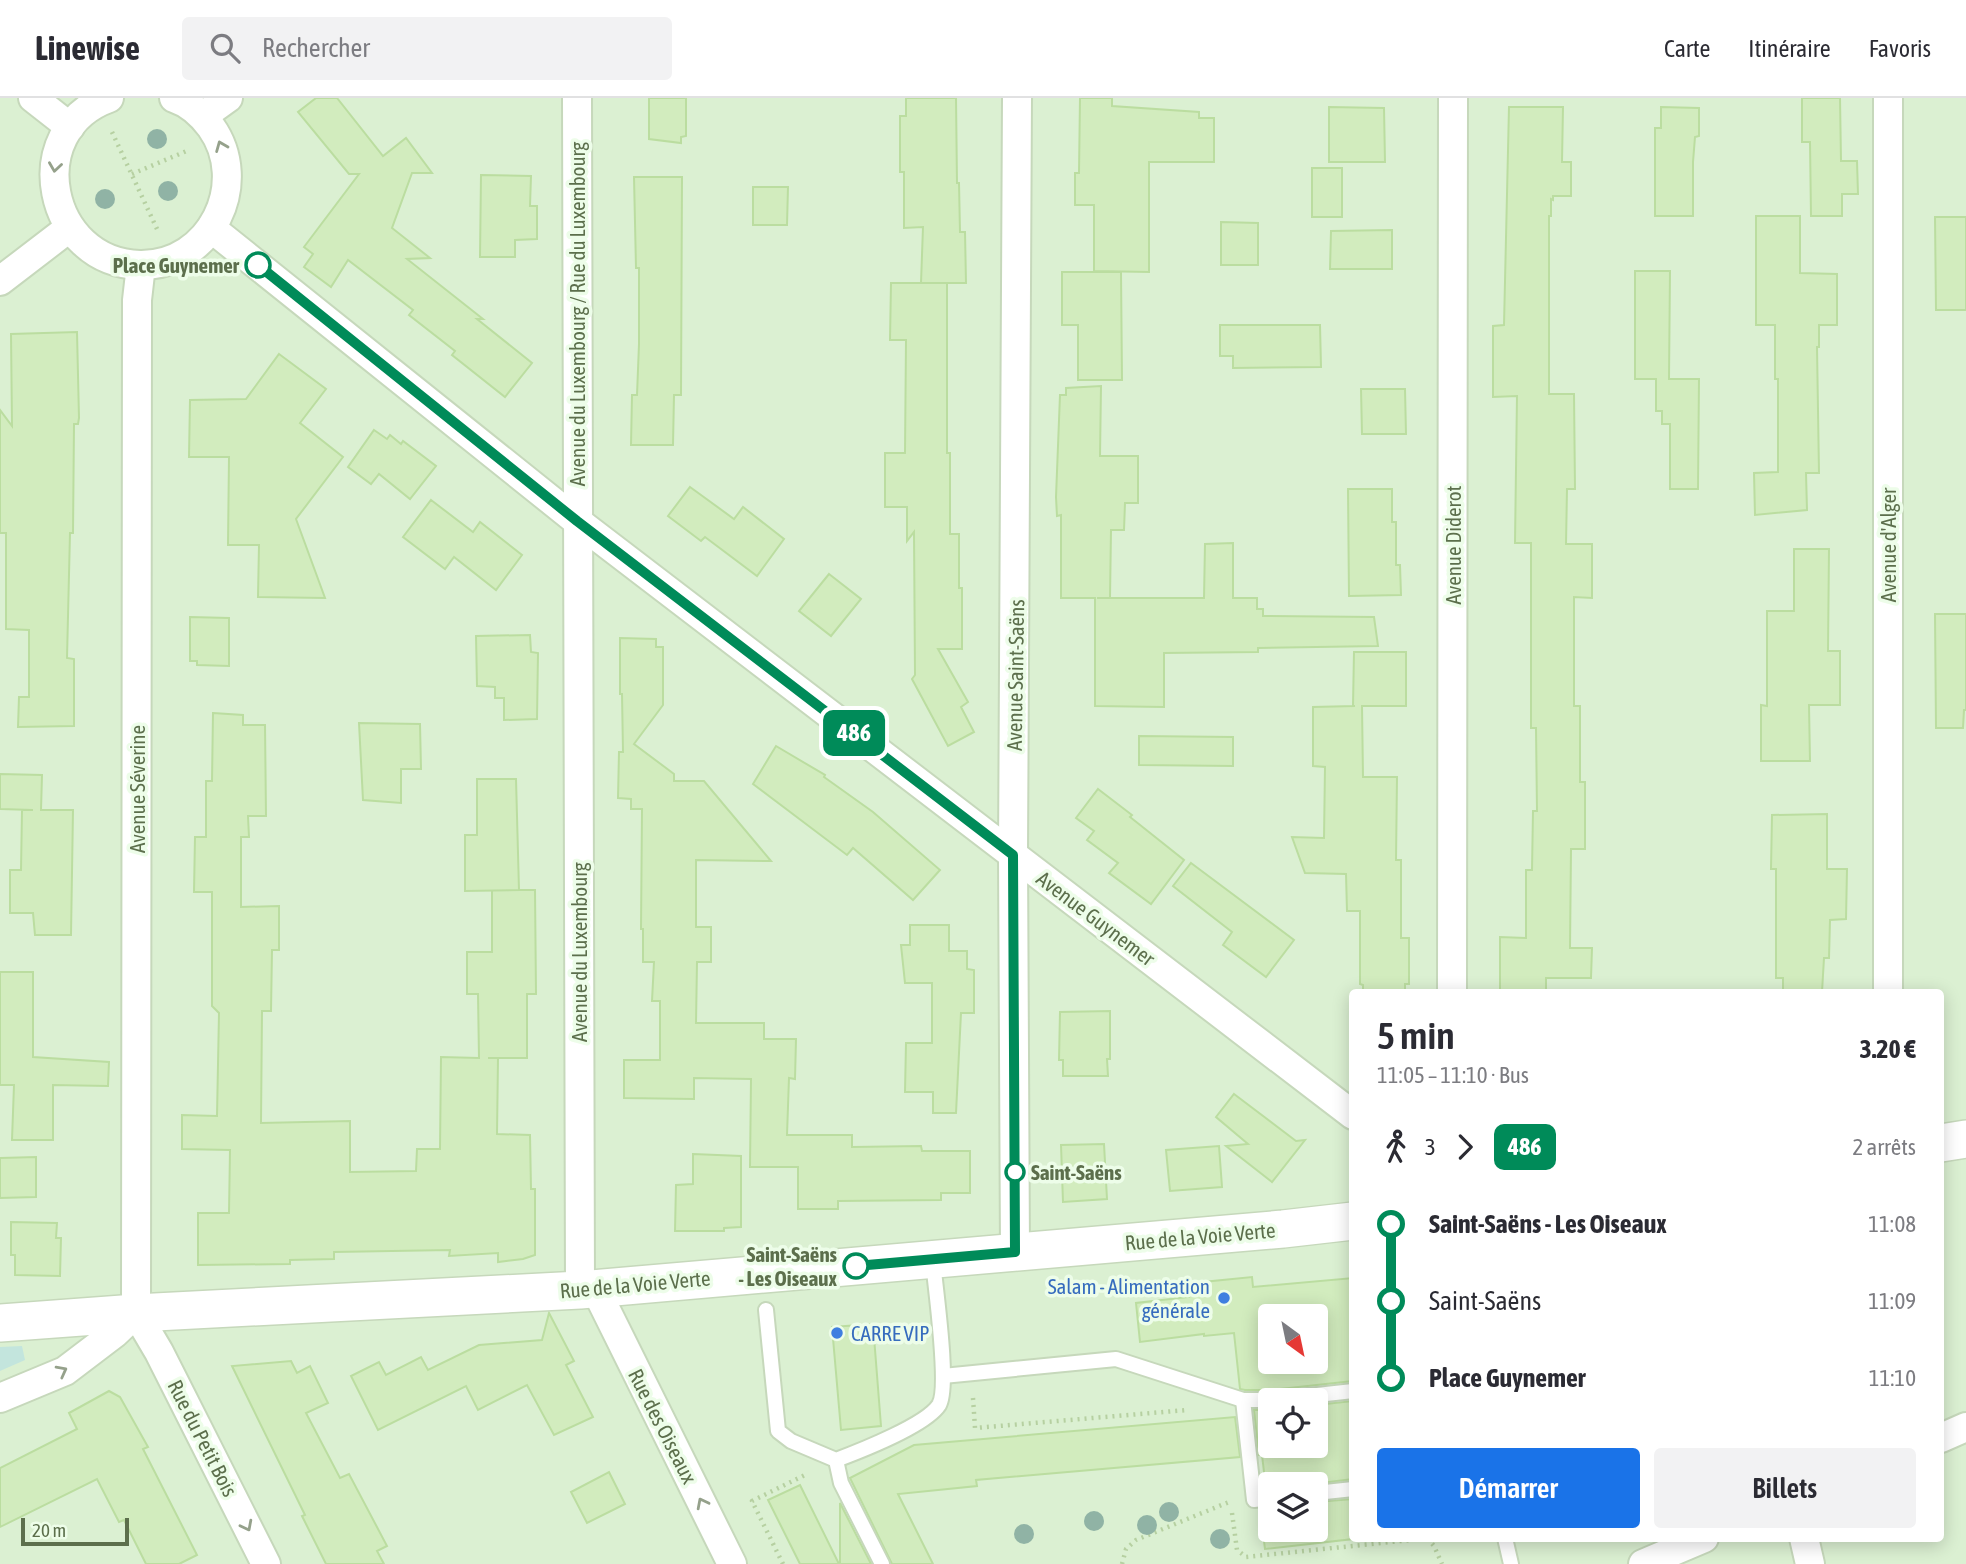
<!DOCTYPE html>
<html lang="fr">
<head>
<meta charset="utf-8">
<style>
  :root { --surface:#fff; --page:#f2f2f3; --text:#2b2b33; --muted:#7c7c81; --line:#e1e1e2; --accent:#1a73e8 }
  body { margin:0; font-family:"Asap Condensed",sans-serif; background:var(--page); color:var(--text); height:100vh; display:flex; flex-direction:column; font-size:26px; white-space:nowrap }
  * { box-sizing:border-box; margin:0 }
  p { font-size:23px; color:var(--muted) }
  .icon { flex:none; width:38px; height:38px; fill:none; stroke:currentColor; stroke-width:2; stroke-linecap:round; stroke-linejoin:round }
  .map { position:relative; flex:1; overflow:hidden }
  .sheet { position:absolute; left:1349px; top:891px; width:595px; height:553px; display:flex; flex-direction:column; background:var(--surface); border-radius:7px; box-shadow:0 4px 18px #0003 }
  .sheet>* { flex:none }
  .badge { padding:0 14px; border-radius:10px; font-size:24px; line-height:46px }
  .needle { width:46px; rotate:147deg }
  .buttons { position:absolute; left:1258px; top:1206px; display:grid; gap:14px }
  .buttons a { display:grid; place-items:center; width:70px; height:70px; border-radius:7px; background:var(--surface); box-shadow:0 4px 18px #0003; font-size:35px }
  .scale { position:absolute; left:21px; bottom:18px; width:108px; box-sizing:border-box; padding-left:7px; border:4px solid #5c6f4c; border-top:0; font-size:19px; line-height:24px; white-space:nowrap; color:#5c6f4c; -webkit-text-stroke:5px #edfde9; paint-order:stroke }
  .map>.badge { position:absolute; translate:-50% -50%; box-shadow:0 0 0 4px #fff }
  .legs { display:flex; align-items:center; gap:10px; height:77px; padding:0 28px; font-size:23px }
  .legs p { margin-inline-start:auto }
  .overview { display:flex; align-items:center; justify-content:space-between; height:119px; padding:0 28px }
  h1 { font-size:38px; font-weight:600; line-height:52px }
  .primary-button { display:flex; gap:14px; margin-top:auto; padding:14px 28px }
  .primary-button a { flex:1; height:80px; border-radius:7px; background:var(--accent); color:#fff; font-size:28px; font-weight:600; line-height:80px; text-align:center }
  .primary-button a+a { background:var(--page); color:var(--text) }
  ul { padding:0 28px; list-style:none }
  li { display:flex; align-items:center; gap:24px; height:77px; font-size:26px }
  li i { display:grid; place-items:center; width:10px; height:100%; margin:0 9px; background:currentColor }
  li i::after { content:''; width:18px; height:18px; margin:-9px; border:5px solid; border-radius:50%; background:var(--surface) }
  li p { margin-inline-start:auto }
  li:first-child i { background:linear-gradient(#0000 50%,currentColor 0) }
  li:last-child i { background:linear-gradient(currentColor 50%,#0000 0) }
  header { display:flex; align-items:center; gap:42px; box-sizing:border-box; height:98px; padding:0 35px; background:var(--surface); border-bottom:2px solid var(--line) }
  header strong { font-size:33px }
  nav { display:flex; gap:38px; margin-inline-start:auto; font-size:24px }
  .search { width:490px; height:63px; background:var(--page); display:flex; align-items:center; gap:18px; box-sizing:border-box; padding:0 24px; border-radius:7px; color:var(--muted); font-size:26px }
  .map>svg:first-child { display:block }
</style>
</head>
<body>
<header>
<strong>Linewise</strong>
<div class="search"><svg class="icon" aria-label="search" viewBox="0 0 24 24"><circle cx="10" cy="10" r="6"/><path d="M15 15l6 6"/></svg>Rechercher</div>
<nav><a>Carte</a><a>Itinéraire</a><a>Favoris</a></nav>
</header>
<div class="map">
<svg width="1966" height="1466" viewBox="0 0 1966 1466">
  <rect width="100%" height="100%" fill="#e8f9e3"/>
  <path fill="#dbf0d2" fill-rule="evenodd" d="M0,0H1966V1466H0ZM1353,894H1941V1440H1353ZM1270,1218H1316V1264H1270ZM1270,1302H1316V1348H1270ZM1270,1386H1316V1432H1270Z"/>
  <path fill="#c3e5dd" d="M22,1248L25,1262L0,1273V1249Z"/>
  <g fill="#d2ecbe" stroke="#bbdda0" stroke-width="2" fill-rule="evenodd">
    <path d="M316,0H337L383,58L406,40L432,75H412L392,130L430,160L407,161L483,221H477L532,265L505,299L452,257L455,253L409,217L413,212L348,162L331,189L304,169L313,156L304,149L359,76H349L298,14Z"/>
    <path d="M649,0H686V38L681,39V45L649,41Z"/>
    <path d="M906,0H956L957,85H959L960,134H965L966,185H921L923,129L904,130V74H900V18H906Z"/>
    <path d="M1080,0H1112V8L1199,14V20H1214V64H1149V174L1094,173V107H1075V75H1079Z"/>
    <path d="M1802,0H1840L1841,63H1857L1858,96H1842V118H1811L1810,44H1802Z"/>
    <path d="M1329,9L1384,10L1385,64H1329Z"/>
    <path d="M1509,9H1563L1562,64H1571V98H1553V102L1551,101V118H1549V296H1574L1575,391H1567L1566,446H1592V500L1574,499V608H1580V684H1585V751H1571L1570,850H1592L1591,880H1546V894H1500V839L1526,840V772H1532L1533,713H1537L1536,630H1531V445H1515L1517,298L1493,299V228L1504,227Z"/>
    <path d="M1661,9L1699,10V38L1695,39L1693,64V118H1655V30H1661Z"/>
    <rect x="1312" y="70" width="30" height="49"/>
    <path d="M481,77L531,78L530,108H537V141L515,142V159H480Z"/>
    <path d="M634,79H682L681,297H674L673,347H631L632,297H637L639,246V170H636Z"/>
    <path d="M753,89H788L787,127H753Z"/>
    <path d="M1756,118H1800V175L1837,176V227H1819V249H1817L1819,375H1806L1807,412L1755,417L1754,375L1778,374V281H1775V227H1756Z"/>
    <path d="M1935,119H1966V212H1936Z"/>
    <path d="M1221,124L1258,125V167H1221Z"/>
    <path d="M1392,132V171H1330L1331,133Z"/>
    <path d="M1635,173H1670L1669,281H1699L1698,391H1670V326H1662V313H1656V281H1635Z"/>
    <path d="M1062,174H1121L1122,282H1078V227H1062Z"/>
    <path d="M891,185H947V355H950V436H959V490H962V551H938L968,604L961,609L974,634L948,648L912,581L915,577L914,434L907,443V409H885V355H905L906,242H890Z"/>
    <path d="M1220,227H1320L1321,269L1233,270V258H1220Z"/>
    <path d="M77,234L79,320L78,326H74L73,435H70L67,560L74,561V628L18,629L19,599H29V532L6,531V435H0V312L12,328L11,236Z"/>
    <path d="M279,256L326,291L300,325L343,359L296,421L325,500L258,499L259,447H228L229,359H189L190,302L246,301Z"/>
    <path d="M1101,288L1100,358H1138V405H1125L1124,432H1111L1110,500H1097H1204L1205,446L1233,445V500H1257V511H1263V518L1374,519L1378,548L1258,550V554L1164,555V609L1095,608V500H1061V417L1057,418L1056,399L1060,297H1066V290Z"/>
    <path d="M1361,291H1405L1406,336H1362Z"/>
    <path d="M374,332L387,341L390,337L401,346L403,343L436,368L410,401L379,376L371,386L348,369Z"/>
    <path d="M690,389L734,421L743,409L784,441L757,478L705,439L701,443L668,418Z"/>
    <path d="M1348,391H1392V424H1396V467H1400L1401,497L1349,498Z"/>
    <path d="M431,402L473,434L480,424L522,457L496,492L454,459L445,471L403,439Z"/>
    <path d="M1794,451H1829L1828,553H1840V607H1809L1810,663H1761V607L1767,608V513H1794Z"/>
    <path d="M829,476L861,501L831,538L799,513Z"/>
    <path d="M1935,516H1966V612H1964L1963,630H1936Z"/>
    <path d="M190,519L229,520V568L197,567V563H190Z"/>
    <path d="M530,537L531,554L538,555L537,621L504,622V600H495V589L477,588L476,538Z"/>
    <path d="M620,540L656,541V549H663V607L634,646L674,676V683H704L771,763L696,762V829H711V864H697L696,925H764V941H796L795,981L789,980L787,1037H852V1049L921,1048L922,1053H970V1095H941V1102L838,1103V1111H798V1069H750L751,981L694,980V1001L624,1000V962H660V903H652L654,864H643V831H641L642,711H631V701L618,700L619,654H623L622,596H620Z"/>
    <path d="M1354,554H1406V608H1362L1363,679H1397L1396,762H1401V840H1409V886H1405V894H1363V887L1360,886V813H1347L1346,776L1305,775L1292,739L1324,740L1325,669L1313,668V609L1355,608H1353Z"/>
    <path d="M213,615L243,617V627H265L266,718H248L249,739H241V809L279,808V852H272L271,913H262L261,1025L350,1023V1074L416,1073L417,1051H440L441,959L479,960L478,896H467V854H492V792H535L536,896H527V960H488H498L497,1036L530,1037L531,1091H535V1157L523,1161L498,1164V1155L449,1158L450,1152L334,1154V1161L290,1162V1166L198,1167V1115H229L230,1052L182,1051V1017L217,1018L219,915L212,908V794H194L195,739H206V683H212Z"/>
    <path d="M359,625L420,626L421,671H401V705L363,702Z"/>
    <path d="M1139,638L1233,639V668L1139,667Z"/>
    <path d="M776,648L825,677L824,679L873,714L940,772L913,802L853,750L847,757L753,686Z"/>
    <path d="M0,676L42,677L41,712H73L71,837H35L33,815H10V772H21L22,712H33L0,711Z"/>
    <path d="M477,681H516L519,792L465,793V737H477Z"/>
    <path d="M1098,691L1132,717L1130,719L1184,762L1151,806L1109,775L1118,765L1087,742L1094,733L1076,720Z"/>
    <path d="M1827,716V771H1847L1846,821L1830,822L1829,860H1824L1822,894H1783V880H1776V771H1771L1772,717Z"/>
    <path d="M1191,765L1294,842L1266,879L1223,847L1232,834L1173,788Z"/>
    <path d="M910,827H949V853H967V871L974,872V915H961L956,1015H933V994H905L906,945H932V885H905L901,847H910Z"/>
    <path d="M0,874H33V959L109,964L108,988L53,987V1042H12L14,987H0Z"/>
    <path d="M1110,913V961H1107L1108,978H1063V962H1059L1060,914Z"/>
    <path d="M1234,996L1296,1043L1305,1042L1272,1084L1226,1048L1248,1046L1216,1019Z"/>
    <path d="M1104,1046L1107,1101L1063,1104L1061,1047Z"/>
    <path d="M1219,1048L1222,1089L1170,1093L1166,1052Z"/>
    <path d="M693,1056L741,1058V1129L724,1130V1133H675L676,1087L693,1086Z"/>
    <path d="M36,1059V1099L0,1100V1060Z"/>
    <path d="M11,1124L57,1125L56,1140H61L60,1178L15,1177V1157H11Z"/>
    <path d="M1252,1179L1253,1189L1353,1180V1283L1271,1292H1245L1240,1291L1234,1235L1204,1238V1236L1140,1244L1136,1205L1189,1199L1188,1196L1204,1194L1203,1184ZM1270,1218H1316V1264H1270Z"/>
    <path d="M549,1215L574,1263L566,1267L593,1319L554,1337L527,1287L478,1312L466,1288L378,1332L351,1278L379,1264L386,1277L421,1259L428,1272L479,1247L542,1242Z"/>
    <path d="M873,1226L881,1328L841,1332L832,1229Z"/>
    <path d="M291,1263L297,1275L310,1268L328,1305L306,1315L340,1380L349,1376L387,1448L377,1453L384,1466H326L302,1418L305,1417L232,1268Z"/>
    <path d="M109,1293L120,1299L148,1349L143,1351L197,1457L179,1466H146L124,1422L119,1424L97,1381L0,1429V1370L77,1331L69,1315Z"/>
    <path d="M1353,1303V1381L1313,1386H1270V1391H1266L1262,1357H1259L1254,1312H1270V1348H1316V1307Z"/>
    <path d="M1235,1319L1240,1359L976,1382L977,1388L898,1396L933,1466H892L850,1380L914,1347Z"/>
    <path d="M609,1374L625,1406L587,1425L571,1394Z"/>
    <path d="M800,1387L839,1466H800L768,1402Z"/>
    <path d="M1353,1401V1441L1265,1451L1261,1419H1270L1268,1410H1270V1432H1316V1404Z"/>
    <path d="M840,1405L871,1466H840Z"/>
  </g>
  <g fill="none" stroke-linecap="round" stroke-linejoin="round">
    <defs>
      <g id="service">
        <path d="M766,1212L778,1333L791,1343L836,1362C860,1353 926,1327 939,1307C950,1289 935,1188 933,1163"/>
        <path d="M943,1278L1116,1261L1243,1302H1270"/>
        <path d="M1243,1302L1254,1402L1270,1400"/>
        <path d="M1272,1302L1353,1293"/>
        <path d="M836,1362L841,1385L882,1466"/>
        <path d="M1316,1395L1353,1391"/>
        <path d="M1505,1440L1511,1466"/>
      </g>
      <g id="minor">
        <path d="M33,0L70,29"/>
        <path d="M109,0C20,32 47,165 140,167C211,168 251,85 211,29C202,17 189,5 174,0"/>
        <path d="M577,0L580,1192"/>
        <path d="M1888,0V894"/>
        <path d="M203,18L228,0"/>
        <path d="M211,130L577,423L1353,1017"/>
        <path d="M0,183L69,130"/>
        <path d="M1452,894L1453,0"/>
        <path d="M1015,1154L1013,757L1017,0"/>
        <path d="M595,1190L732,1466"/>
        <path d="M136,1215L137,202L141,167"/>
        <path d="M136,1215L159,1254L266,1466"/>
        <path d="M0,1300L65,1273L115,1235L136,1215"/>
        <path d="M1941,1340L1966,1329"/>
        <path d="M1804,1440L1810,1466"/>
        <path d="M1643,1466L1704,1440"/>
      </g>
      <g id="tertiary">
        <path d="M1941,1045L1966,1041"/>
        <path d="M0,1225L136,1215L580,1192L1283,1131L1353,1123"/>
      </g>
    </defs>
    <use href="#service" stroke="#c6d8bb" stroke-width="18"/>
    <use href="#minor" stroke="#c6d8bb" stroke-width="32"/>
    <use href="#tertiary" stroke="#c6d8bb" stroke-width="40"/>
    <g stroke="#b6d0a1" stroke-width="4.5" stroke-dasharray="2 5" stroke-linecap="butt">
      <path d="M112,34L157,131"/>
      <path d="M132,76L189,52"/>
      <path d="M973,1300L975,1330L1187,1312"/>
      <path d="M1232,1415L1237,1452L1246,1459L1420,1441H1428L1434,1448L1442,1466"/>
      <path d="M783,1466L752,1403L807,1376"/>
      <path d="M1122,1466L1126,1451L1136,1442L1229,1404"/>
    </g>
    <use href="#service" stroke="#fff" stroke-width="14"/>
    <use href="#minor" stroke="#fff" stroke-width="28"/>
    <use href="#tertiary" stroke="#fff" stroke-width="37"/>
  </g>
  <g fill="#90b3a5">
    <circle cx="157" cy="41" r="10"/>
    <circle cx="168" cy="93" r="10"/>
    <circle cx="105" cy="101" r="10"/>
    <circle cx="1169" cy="1414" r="10"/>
    <circle cx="1094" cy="1423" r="10"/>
    <circle cx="1147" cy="1427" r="10"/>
    <circle cx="1024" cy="1436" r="10"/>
    <circle cx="1220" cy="1441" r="10"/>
  </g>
  <defs><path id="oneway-chevron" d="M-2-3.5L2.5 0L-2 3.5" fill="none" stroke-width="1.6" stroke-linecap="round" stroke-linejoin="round" transform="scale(1.75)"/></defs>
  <g stroke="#95a18b">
    <use href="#oneway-chevron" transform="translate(221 48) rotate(-112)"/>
    <use href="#oneway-chevron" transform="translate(55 69) rotate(98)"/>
    <use href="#oneway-chevron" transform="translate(62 1273) rotate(-28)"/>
    <use href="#oneway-chevron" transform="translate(702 1405) rotate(-117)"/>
    <use href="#oneway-chevron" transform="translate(247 1428) rotate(63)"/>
  </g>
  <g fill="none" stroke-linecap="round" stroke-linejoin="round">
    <defs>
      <path id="line-1" d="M258,167L577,423L1013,757L1015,1154L856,1168"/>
    </defs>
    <use href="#line-1" stroke="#fff" stroke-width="16"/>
    <use href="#line-1" stroke="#008b59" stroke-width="10"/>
  </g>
  <g fill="#fff" stroke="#008b59" stroke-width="3.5">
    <circle cx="258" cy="167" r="12"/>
    <circle cx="1015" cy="1074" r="9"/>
    <circle cx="856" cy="1168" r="12"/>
  </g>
  <g fill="#3f7fe0" stroke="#edfde9" stroke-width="2.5">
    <circle cx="1224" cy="1200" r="7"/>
    <circle cx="837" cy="1235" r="7"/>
  </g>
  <g text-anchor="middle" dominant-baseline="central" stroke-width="7" stroke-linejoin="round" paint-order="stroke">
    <g font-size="21" font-weight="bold" fill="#5c6f4c" stroke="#edfde9" text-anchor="end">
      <text x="239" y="167">Place Guynemer</text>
      <text x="1031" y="1074" text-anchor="start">Saint-Saëns</text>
      <text x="837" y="1156">Saint-Saëns<tspan x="837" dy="24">- Les Oiseaux</tspan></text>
    </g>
    <g font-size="21" fill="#5c6f4c" stroke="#edfde9">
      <text transform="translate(577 216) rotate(-90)">Avenue du Luxembourg / Rue du Luxembourg</text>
      <text transform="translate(1453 447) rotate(-90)">Avenue Diderot</text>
      <text transform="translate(1888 447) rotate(-90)">Avenue d'Alger</text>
      <text transform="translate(1015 577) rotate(-89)">Avenue Saint-Saëns</text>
      <text transform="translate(137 691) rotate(-90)">Avenue Séverine</text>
      <text transform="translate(1096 820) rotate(37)">Avenue Guynemer</text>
      <text transform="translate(579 854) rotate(-90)">Avenue du Luxembourg</text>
      <text transform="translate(1200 1138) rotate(-5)">Rue de la Voie Verte</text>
      <text transform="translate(635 1186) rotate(-5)">Rue de la Voie Verte</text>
      <text transform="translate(663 1328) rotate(63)">Rue des Oiseaux</text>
      <text transform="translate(203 1340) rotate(63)">Rue du Petit Bois</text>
    </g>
    <g font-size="21" fill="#366cbe" stroke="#edfde9" text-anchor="end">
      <text x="1210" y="1188">Salam - Alimentation<tspan x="1210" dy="24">générale</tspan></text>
      <text x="851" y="1235" text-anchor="start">CARRE VIP</text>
    </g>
  </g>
</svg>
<div class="buttons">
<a><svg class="needle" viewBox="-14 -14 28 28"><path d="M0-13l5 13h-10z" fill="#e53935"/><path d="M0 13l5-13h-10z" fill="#7c7c81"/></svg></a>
<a><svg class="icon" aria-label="locate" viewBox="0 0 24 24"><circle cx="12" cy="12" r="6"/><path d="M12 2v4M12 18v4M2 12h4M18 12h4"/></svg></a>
<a><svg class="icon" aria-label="layers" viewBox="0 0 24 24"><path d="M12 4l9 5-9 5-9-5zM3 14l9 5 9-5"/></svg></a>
</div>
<div class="scale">20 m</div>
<b class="badge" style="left:854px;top:635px;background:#008b59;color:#fff">486</b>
<section class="sheet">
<div class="overview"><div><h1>5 min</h1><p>11:05 – 11:10 · Bus</p></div><b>3.20 €</b></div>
<div class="legs"><svg class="icon" aria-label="walk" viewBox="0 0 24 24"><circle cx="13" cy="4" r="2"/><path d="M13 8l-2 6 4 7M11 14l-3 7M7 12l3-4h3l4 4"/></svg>3<svg class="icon" aria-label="forward" viewBox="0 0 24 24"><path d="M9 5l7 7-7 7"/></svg><b class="badge" style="background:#008b59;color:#fff">486</b><p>2 arrêts</p></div>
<ul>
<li><i style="color:#008b59"></i><b>Saint-Saëns - Les Oiseaux</b><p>11:08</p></li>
<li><i style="color:#008b59"></i><span>Saint-Saëns</span><p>11:09</p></li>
<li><i style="color:#008b59"></i><b>Place Guynemer</b><p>11:10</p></li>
</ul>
<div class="primary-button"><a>Démarrer</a><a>Billets</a></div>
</section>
</div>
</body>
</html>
